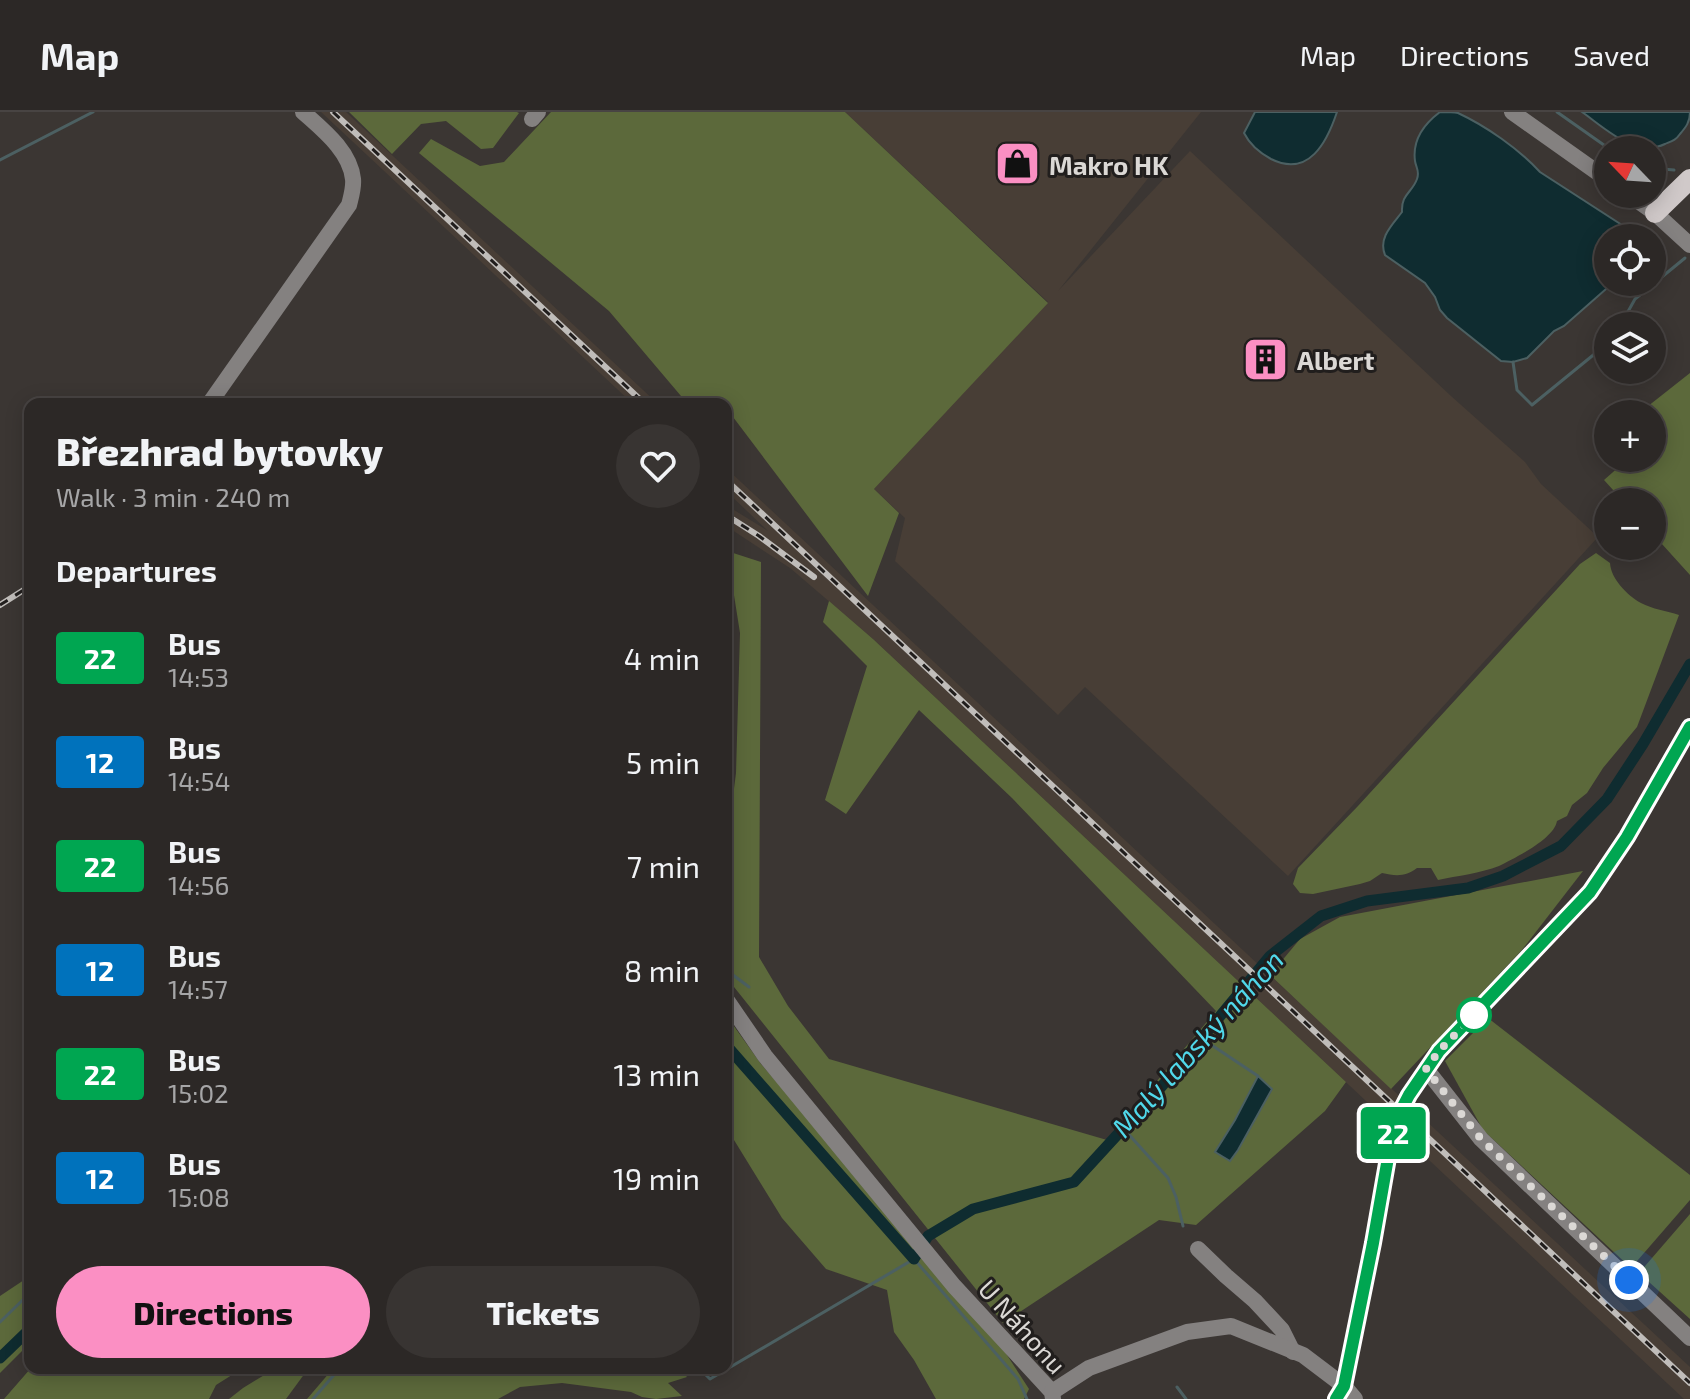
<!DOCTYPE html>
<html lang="en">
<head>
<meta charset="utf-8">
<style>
  :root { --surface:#2c2826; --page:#383432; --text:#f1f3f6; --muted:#a6a6a7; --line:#484443; --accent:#fb8fc3 }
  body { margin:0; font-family:"Exo 2",sans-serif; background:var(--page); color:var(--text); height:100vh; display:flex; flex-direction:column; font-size:30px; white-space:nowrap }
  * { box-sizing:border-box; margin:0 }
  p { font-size:26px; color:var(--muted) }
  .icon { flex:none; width:44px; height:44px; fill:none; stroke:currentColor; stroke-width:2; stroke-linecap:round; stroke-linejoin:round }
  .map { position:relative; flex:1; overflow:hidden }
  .side { position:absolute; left:24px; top:286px; width:708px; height:976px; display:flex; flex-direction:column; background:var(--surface); border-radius:16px; box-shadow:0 4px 20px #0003,0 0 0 2px var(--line) }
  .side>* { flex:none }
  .badge { padding:0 16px; border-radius:6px; font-size:28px; line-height:52px }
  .needle { width:52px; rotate:295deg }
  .tools { position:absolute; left:1594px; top:24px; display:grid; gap:16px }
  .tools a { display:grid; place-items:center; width:72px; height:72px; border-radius:50%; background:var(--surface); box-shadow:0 4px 20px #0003,0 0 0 2px var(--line); font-size:40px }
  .you { position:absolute; width:40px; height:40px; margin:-20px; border:6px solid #fff; border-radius:50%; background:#1a73e8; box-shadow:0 0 0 12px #1a73e833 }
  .map>.badge { position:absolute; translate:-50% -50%; box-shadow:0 0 0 4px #fff }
  h2 { padding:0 32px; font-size:30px; line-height:72px }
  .round { display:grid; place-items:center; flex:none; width:84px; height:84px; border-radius:42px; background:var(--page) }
  .summary { display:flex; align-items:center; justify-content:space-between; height:136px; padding:0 32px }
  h1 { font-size:38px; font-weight:800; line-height:60px }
  .cta { display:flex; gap:16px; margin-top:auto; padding:16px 32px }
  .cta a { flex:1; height:92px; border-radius:48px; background:var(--accent); color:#111; font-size:32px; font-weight:800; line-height:92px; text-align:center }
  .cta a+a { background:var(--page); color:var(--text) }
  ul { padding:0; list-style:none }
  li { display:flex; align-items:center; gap:24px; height:104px; padding:0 32px }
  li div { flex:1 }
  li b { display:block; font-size:30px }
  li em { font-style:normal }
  li .badge { min-width:88px; font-weight:700; text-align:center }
  header { display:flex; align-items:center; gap:48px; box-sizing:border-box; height:112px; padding:0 40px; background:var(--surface); border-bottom:2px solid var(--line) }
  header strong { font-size:38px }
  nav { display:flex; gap:44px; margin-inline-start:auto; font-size:28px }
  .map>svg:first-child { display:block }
</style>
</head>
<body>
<header>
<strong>Map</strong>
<nav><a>Map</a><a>Directions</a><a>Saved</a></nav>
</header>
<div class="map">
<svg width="1690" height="1287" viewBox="0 0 1690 1287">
  <rect width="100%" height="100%" fill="#3b3633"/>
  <g fill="#483e36">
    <path d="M321,0H346L658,292H633Z"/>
    <path d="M845,0H1201L1058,179L1190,39L1451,284L1525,350L1541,372L1598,425L1288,764L1085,575L1058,603L895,449L905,406L874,377L1048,190Z"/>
    <path d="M726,356L1690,1255V1287H1684L873,527L790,456L726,414V393L768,419L726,379Z"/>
  </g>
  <g fill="#5c693b" fill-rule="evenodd">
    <path d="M349,0H517L519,1L493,36L481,37L446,9L421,12L392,42Z"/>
    <path d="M551,0H845L1048,191L874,377L899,401L868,484L733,305L726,302V292H700L681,284L609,199L419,41L431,27L480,54L504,50Z"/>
    <path d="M1690,261V463L1652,421V390H1624L1604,368L1629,346H1652V302H1638Z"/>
    <path d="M727,439L761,450L759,845L788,894L829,947L1107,1028L1216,899L1012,686L919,598L846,702L825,688L867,554L823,510L829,489L873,527L1346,970L1325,999L1196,1113L1159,1108L1003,1211L726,865V739L736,661L740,521ZM1258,964L1272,978L1238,1038L1215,1040L1235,1008Z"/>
    <path d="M1596,441L1610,451C1611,467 1627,483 1641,491C1652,497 1667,499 1679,503L1637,615L1603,656L1587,681L1572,693L1567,704L1557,709C1554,727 1515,746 1499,754C1481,761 1457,764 1438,768L1431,756H1417C1406,765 1395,764 1382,761L1370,769L1360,772L1313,782L1300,781L1293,772L1298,756L1358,694L1580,452Z"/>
    <path d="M1583,759L1521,839L1391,977L1270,863L1300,827L1340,805Z"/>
    <path d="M726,903L761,952L983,1206L1029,1277L1024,1287H936L914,1248L894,1220L887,1178L826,1157L782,1106L726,1015Z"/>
    <path d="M1488,906L1690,1063V1088L1631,1156L1483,1018L1445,949Z"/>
    <path d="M1690,1102V1207L1639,1161Z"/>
    <path d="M30,1164V1231L0,1261V1184Z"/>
    <path d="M31,1256H243L216,1273L209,1287H4Z"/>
    <path d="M276,1256L308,1257L286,1287H229L243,1276Z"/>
    <path d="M343,1256H679L687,1265L668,1271L682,1284L656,1287L642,1285L631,1280L562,1271L520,1275L498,1287H307L330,1260Z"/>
  </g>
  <g fill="#0f2c30" stroke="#4c6062" stroke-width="2">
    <path d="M1255,0H1337C1327,30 1309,66 1271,47C1260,41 1250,33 1244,21Z"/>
    <path d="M1440,0C1446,0 1453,0 1458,1C1486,14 1519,37 1540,60L1642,126H1608V170H1614L1564,214L1554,219L1527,246L1513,250L1501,249L1447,206L1440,198L1435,185L1425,171L1385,143C1378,126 1392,113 1402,100C1401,82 1412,81 1417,67C1420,59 1416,56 1415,49C1412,27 1424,12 1440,0Z"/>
    <path d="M1582,0H1690C1690,10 1686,15 1680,22C1676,28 1672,29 1665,32C1635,46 1606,17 1582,0Z"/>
    <path d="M1258,964L1272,977L1238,1038L1230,1049L1215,1040L1235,1008Z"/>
  </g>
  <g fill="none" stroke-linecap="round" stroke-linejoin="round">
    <g stroke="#4c6062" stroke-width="3">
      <path d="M1557,0L1611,38"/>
      <path d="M0,48L93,0"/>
      <path d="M1652,56L1674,58"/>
      <path d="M1620,214L1635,187L1685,146"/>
      <path d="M1513,250L1517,278L1532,293L1608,231"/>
      <path d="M733,863L749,875"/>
      <path d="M1201,926L1258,964"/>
      <path d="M1123,1016L1168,1066L1176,1085L1183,1114"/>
      <path d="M0,1210L30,1181"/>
      <path d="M699,1256L710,1267L914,1147L1018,1267L1027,1287"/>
      <path d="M1177,1275L1186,1287"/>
      <path d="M313,1287L340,1256"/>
    </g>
    <g stroke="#0f2c30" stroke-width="11">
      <path d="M726,933L914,1147L928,1124L973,1097L1074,1070L1162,974L1270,844L1321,804L1367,789L1468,776L1503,764L1561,734L1607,687L1643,632L1690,552"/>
      <path d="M0,1246L30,1217"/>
    </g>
    <g stroke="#848180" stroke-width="16">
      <path d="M1512,0L1608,68"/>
      <path d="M532,7L538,0"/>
      <path d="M1628,82L1655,101L1690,133"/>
      <path d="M209,292L349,93C351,85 354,76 353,67C350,39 323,18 303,0"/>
      <path d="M726,887L765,944L954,1174L1052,1280L1053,1287"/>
      <path d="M1426,957L1481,1027L1690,1226"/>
      <path d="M1198,1137L1226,1164L1255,1189L1282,1218L1293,1240"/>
      <path d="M1052,1280L1089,1256L1187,1220L1231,1214L1303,1243L1344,1274L1355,1287"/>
      <path d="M1336,1287L1344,1274L1373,1131L1392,1023L1397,1006L1409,983L1439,939L1590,780L1627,725L1690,615"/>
    </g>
    <path stroke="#d0c9c9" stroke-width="20" d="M1655,101L1690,67"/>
    <defs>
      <g id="rail">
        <path d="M333,0L645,292"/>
        <path d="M726,368L1690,1271"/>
        <path d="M726,403L759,424L814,465"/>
        <path d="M0,493L30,474"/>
      </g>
    </defs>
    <use href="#rail" stroke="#c0bdba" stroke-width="6"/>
    <use href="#rail" stroke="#211e1d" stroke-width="3" stroke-dasharray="9" stroke-linecap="butt"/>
  </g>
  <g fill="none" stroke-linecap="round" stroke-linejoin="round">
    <defs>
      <path id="line" d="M1336,1287L1344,1274L1373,1131L1392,1023L1397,1006L1409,983L1439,939L1590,780L1627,725L1690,615"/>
    </defs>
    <use href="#line" stroke="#fff" stroke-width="18"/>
    <use href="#line" stroke="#00a651" stroke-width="12"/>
    <path stroke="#dbd8d5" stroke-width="8" stroke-dasharray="0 14.4" d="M1474,903L1439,939L1426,957L1481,1027L1629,1168"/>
  </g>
  <defs>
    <symbol id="shop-square" viewBox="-11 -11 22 22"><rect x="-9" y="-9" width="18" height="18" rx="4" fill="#fb8fc3" stroke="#211e1d"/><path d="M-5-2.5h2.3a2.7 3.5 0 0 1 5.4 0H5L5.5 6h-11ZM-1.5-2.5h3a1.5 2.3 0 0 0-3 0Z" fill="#111"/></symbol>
    <symbol id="building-square" viewBox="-11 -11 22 22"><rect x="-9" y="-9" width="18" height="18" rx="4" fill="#fb8fc3" stroke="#211e1d"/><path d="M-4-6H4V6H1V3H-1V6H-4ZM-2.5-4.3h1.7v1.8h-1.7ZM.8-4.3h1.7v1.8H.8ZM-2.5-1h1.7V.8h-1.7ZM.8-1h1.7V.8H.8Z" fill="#111"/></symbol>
  </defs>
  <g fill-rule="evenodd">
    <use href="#shop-square" x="992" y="26" width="51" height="51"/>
    <use href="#building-square" x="1240" y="222" width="51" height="51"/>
  </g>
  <circle fill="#fff" stroke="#00a651" stroke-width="4" cx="1474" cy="903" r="16"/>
  <g text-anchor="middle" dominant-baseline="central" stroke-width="6" stroke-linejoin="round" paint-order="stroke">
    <g font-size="26" font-weight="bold" fill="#dbd8d5" stroke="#211e1d" text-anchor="start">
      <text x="1049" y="52">Makro HK</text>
      <text x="1297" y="247">Albert</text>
    </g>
    <g font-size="26" fill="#dbd8d5" stroke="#211e1d">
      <text transform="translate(1023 1214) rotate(48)">U Náhonu</text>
    </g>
    <g font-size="28" font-style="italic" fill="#50d8ea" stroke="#211e1d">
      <text transform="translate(1197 931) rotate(-48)">Malý labský náhon</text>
    </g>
  </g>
</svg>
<div class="tools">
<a><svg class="needle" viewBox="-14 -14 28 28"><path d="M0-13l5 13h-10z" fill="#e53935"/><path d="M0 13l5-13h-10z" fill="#a6a6a7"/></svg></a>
<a><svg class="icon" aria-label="locate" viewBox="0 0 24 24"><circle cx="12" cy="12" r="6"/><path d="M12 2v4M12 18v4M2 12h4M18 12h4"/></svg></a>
<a><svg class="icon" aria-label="layers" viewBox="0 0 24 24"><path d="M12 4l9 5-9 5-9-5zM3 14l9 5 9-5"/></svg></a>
<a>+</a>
<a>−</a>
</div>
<div class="you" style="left:1629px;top:1168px"></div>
<b class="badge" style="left:1393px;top:1021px;background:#00a651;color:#fff">22</b>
<section class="side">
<div class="summary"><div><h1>Březhrad bytovky</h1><p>Walk · 3 min · 240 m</p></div><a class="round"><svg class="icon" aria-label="heart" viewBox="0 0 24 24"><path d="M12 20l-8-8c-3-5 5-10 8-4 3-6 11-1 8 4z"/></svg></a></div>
<h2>Departures</h2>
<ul>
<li><span class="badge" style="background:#00a651;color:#fff">22</span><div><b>Bus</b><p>14:53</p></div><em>4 min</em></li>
<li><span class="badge" style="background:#0072bc;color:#fff">12</span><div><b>Bus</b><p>14:54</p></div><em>5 min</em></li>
<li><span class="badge" style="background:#00a651;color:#fff">22</span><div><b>Bus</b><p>14:56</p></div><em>7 min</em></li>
<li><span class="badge" style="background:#0072bc;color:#fff">12</span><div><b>Bus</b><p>14:57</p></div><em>8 min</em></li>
<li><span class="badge" style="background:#00a651;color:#fff">22</span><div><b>Bus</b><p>15:02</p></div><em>13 min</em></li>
<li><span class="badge" style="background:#0072bc;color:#fff">12</span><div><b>Bus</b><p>15:08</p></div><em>19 min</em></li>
</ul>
<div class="cta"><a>Directions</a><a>Tickets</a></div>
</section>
</div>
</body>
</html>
